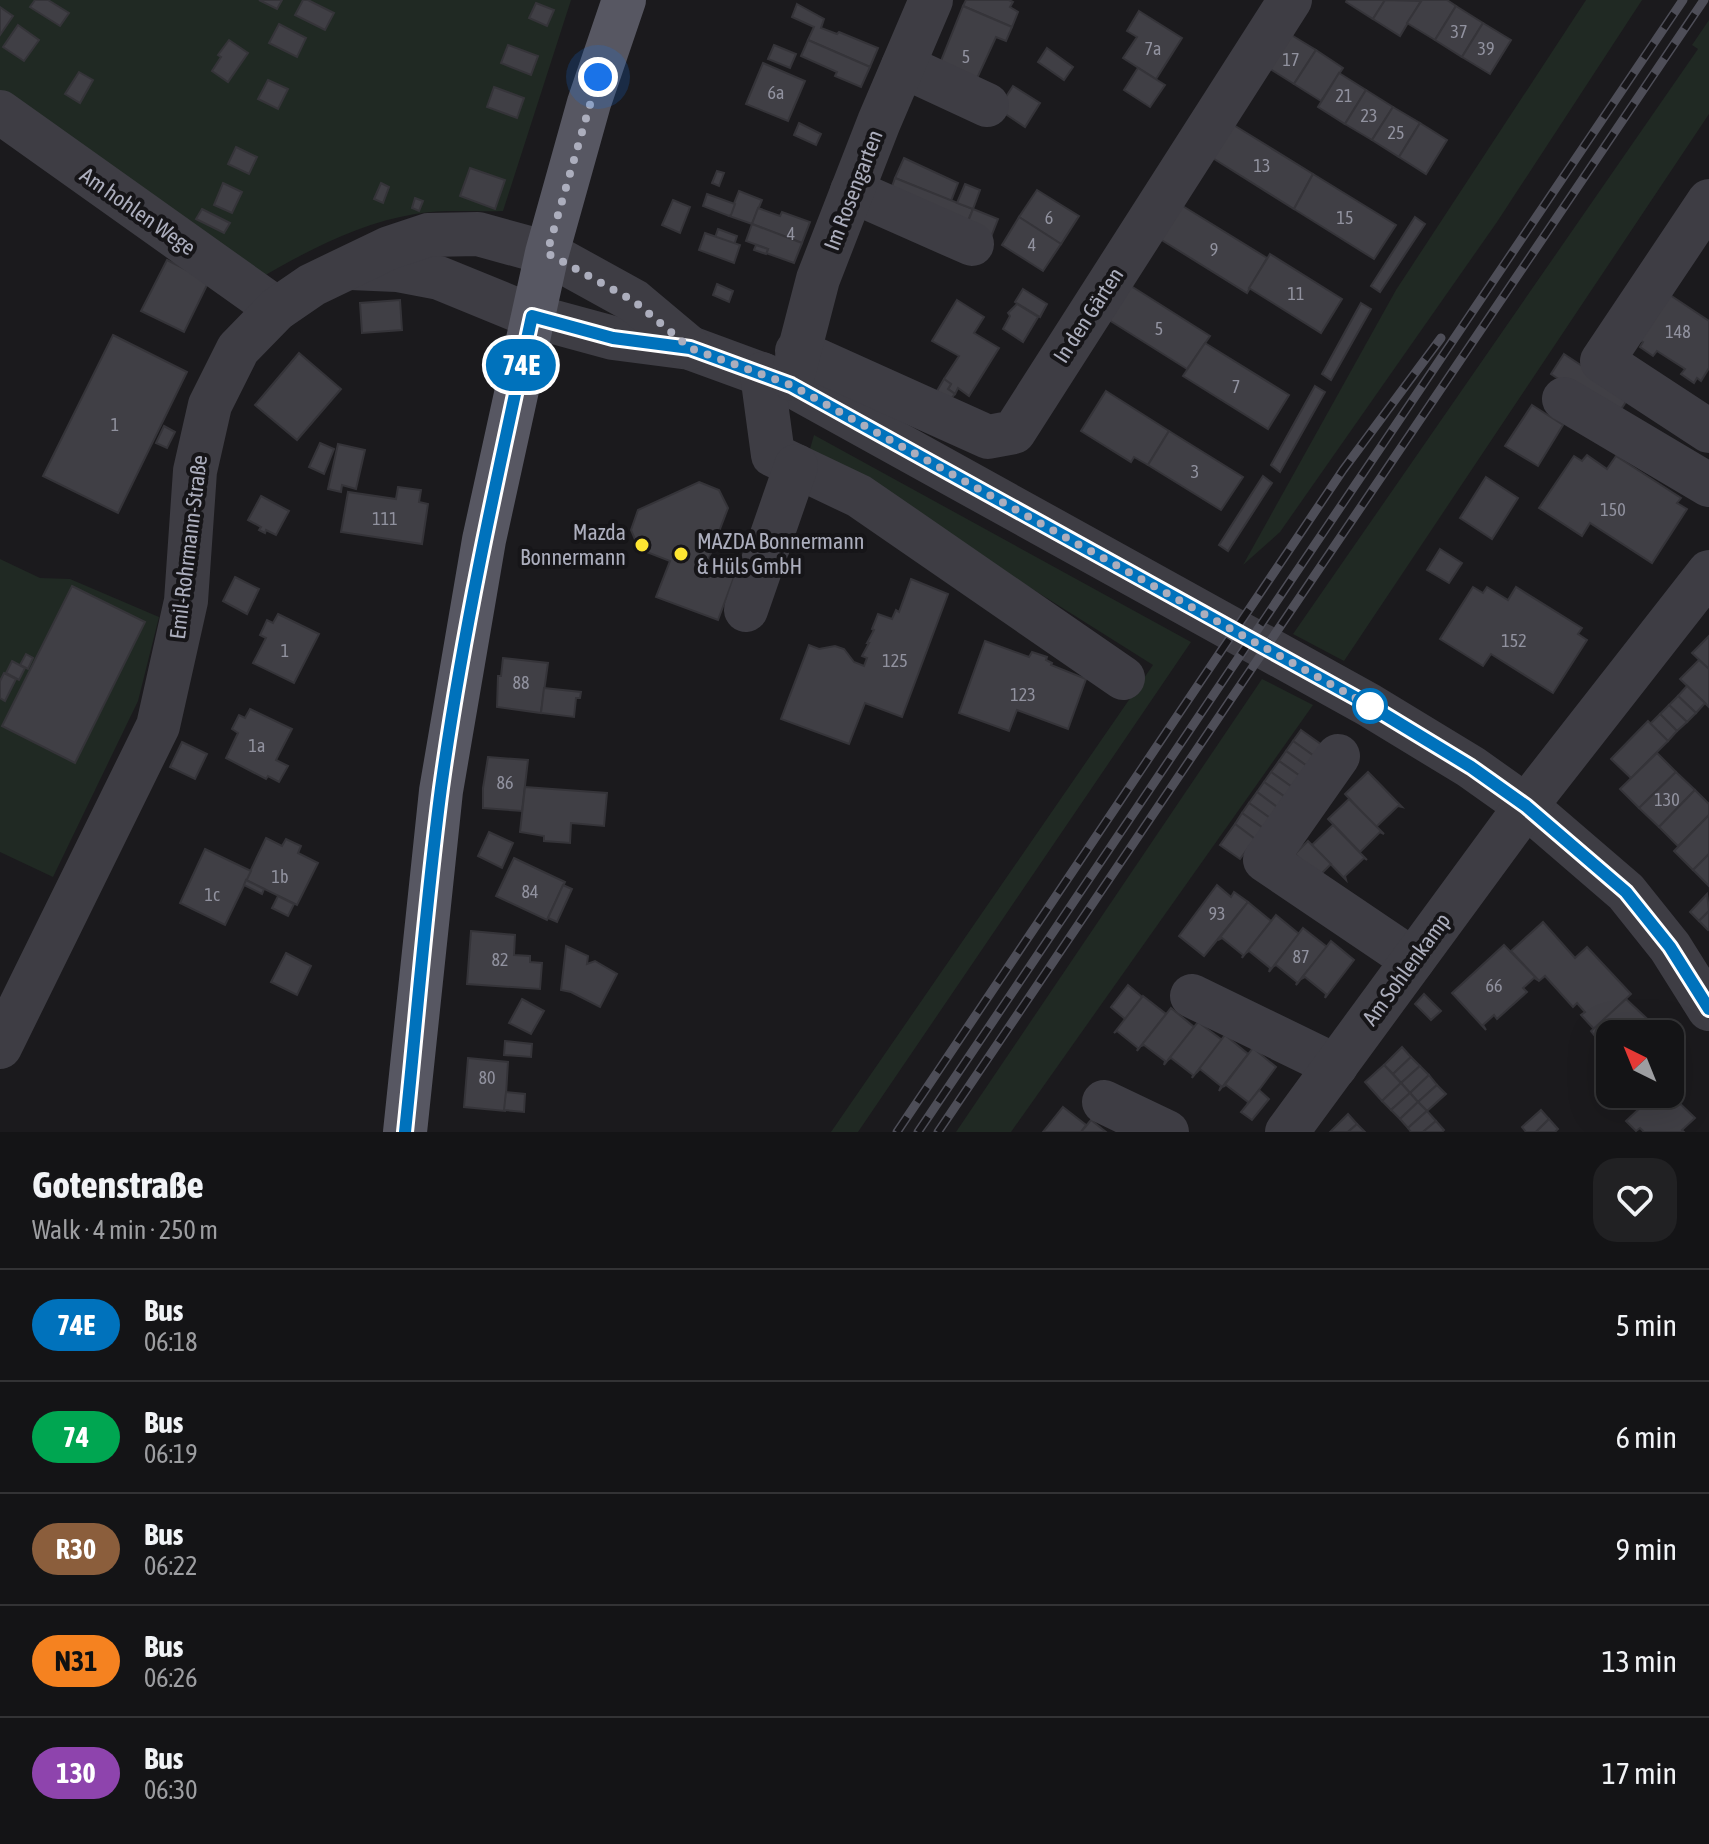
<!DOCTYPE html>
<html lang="en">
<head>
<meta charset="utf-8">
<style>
  :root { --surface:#141416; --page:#212123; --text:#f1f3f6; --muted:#9d9ea1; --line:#333335 }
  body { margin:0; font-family:"Asap Condensed",sans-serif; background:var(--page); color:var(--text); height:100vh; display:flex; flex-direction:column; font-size:30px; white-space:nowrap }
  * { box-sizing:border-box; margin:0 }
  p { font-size:26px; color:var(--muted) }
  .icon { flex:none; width:44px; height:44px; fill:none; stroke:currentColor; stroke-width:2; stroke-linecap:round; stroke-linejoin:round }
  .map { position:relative; height:1132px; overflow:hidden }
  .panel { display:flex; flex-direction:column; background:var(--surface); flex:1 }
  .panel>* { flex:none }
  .badge { padding:0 16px; border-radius:26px; font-size:28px; line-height:52px }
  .needle { width:52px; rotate:317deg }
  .fabs { position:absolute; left:1596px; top:1020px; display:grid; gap:16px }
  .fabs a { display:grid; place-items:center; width:88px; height:88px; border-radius:16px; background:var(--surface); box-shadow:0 8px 32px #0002,0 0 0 2px var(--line); font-size:40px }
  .you { position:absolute; width:40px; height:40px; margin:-20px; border:6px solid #fff; border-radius:50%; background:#1a73e8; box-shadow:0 0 0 12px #1a73e833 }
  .map>.badge { position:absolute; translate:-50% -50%; box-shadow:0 0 0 4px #fff }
  .round { display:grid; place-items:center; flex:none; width:84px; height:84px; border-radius:24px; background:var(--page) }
  .head { display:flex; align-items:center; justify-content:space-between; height:136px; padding:0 32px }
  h1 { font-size:38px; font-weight:700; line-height:60px }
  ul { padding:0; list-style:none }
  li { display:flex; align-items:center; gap:24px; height:112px; padding:0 32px; border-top:2px solid var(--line) }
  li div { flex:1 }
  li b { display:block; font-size:30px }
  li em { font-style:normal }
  li .badge { min-width:88px; font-weight:700; text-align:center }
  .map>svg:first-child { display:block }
</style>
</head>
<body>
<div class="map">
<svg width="1709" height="1132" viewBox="0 0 1709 1132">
  <rect width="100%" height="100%" fill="#1b1a1d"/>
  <g fill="#202923">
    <path d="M0,0H571L503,211C474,212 443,209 415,214C360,223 306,251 259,279L0,103Z"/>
    <path d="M1586,0H1642L1497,222L1280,532L1243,565L1396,290Z"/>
    <path d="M1709,20V114L1344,661L1293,634L1698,49L1692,45Z"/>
    <path d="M814,435L1191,642L858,1132H831L1153,665L810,449Z"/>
    <path d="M0,559L40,578L70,579L159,617L138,701L53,877L0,852Z"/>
    <path d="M1262,679L1313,705L1011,1132H956Z"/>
  </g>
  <g fill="#403f45" stroke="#353439" stroke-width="2">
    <path d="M35,0H48L69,13L60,26L30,7Z"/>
    <path d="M259,0H282L277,9Z"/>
    <path d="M303,0H308L334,13L325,30L295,15Z"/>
    <path d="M966,0H1009L1013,2L1010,7L1018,12L1012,27L963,6Z"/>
    <path d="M1347,0H1385L1373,19L1346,2Z"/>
    <path d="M1385,0L1421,1L1400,36L1373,19Z"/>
    <path d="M1447,0L1456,6L1435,40L1407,23L1422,0Z"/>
    <path d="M536,3L554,10L547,26L529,18Z"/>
    <path d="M797,4L824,19L821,28L837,34L839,32L878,48L870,67L808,40L814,27L792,17Z"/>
    <path d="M963,6L1012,27L1006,41L996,37L973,87L937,71Z"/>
    <path d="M1456,6L1483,23L1462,57L1435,40Z"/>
    <path d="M0,7L13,16L0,35Z"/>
    <path d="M1139,11L1182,38L1156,79L1123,58L1137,37L1127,31Z"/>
    <path d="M1483,23L1511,40L1490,74L1462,57Z"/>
    <path d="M279,24L306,38L297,57L269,43Z"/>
    <path d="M18,25L39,40L24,61L3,47Z"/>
    <path d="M1288,33L1316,50L1294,84L1267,67Z"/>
    <path d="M229,40L248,53L228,82L212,71L221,57L218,55Z"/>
    <path d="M808,40L870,67L861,87L835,76L837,72L801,56Z"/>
    <path d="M508,45L538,56L531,75L501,63Z"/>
    <path d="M774,45L796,54L790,68L768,59Z"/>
    <path d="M1047,48L1073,67L1064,80L1038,62Z"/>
    <path d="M1316,50L1343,68L1321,101L1294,84Z"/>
    <path d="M763,63L805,81L788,121L746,104Z"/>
    <path d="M1138,68L1165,85L1150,107L1124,90Z"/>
    <path d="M79,72L93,80L80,103L65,94Z"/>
    <path d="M1339,73L1366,90L1345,124L1318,107Z"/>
    <path d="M268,80L288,89L278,109L258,99Z"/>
    <path d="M1013,86L1040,103L1025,127L998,109Z"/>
    <path d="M494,87L524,98L517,118L487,107Z"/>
    <path d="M1366,90L1393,107L1372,140L1345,124Z"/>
    <path d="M1393,107L1420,123L1399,157L1372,140Z"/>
    <path d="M799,123L821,134L816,145L794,135Z"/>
    <path d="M1420,123L1447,140L1426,174L1399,157Z"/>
    <path d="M1232,124L1313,174L1294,209L1211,157Z"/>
    <path d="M236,147L257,157L249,174L228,164Z"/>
    <path d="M904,158L958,183L951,201L895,178Z"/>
    <path d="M470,168L505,180L495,209L460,196Z"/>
    <path d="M717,171L724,173L719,186L712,183Z"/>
    <path d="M1313,174L1396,225L1374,259L1294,209Z"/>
    <path d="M895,178L973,209L965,228L888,198Z"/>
    <path d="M223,183L242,192L232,213L214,205Z"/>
    <path d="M381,183L389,187L383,203L374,199Z"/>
    <path d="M965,184L980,190L973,209L957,203Z"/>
    <path d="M1037,190L1079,216L1061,244L1019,217Z"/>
    <path d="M739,191L762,200L752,224L729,216Z"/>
    <path d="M707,194L735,204L731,215L729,216L703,206Z"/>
    <path d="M415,198L423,201L419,211L412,208Z"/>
    <path d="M673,200L690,207L680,233L662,225Z"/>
    <path d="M1181,205L1267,258L1247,293L1160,239Z"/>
    <path d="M758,208L780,216L782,212L810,222L802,243L752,224Z"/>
    <path d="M202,209L230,223L224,233L196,219Z"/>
    <path d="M973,209L998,219L989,242L964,232Z"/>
    <path d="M1019,217L1061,244L1043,271L1002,245Z"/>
    <path d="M1415,217L1425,224L1380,292L1371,286Z"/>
    <path d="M752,224L802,243L794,263L766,253L768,249L746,241Z"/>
    <path d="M718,229L737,236L734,245L715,238Z"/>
    <path d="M705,233L740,245L734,263L699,250Z"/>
    <path d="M756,245L768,249L766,254L754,250Z"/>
    <path d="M1270,254L1342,299L1321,333L1249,288Z"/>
    <path d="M167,260L209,281L184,332L141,311Z"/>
    <path d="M717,284L733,291L729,302L713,295Z"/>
    <path d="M1131,286L1210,336L1187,369L1109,320Z"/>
    <path d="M1023,289L1047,304L1040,317L1015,302Z"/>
    <path d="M1670,295L1709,321V368L1701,381L1697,378L1694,383L1681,374L1685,369L1657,351L1653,356L1640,347L1643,342L1640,340Z"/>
    <path d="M400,300L402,330L362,333L360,303Z"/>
    <path d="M957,300L984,317L974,333L999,348L969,396L958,388L955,394L948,389L951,384L944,379L959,356L932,341Z"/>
    <path d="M1361,303L1371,309L1331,380L1322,374Z"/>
    <path d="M1017,304L1038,317L1023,342L1003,329L1010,316L1008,313Z"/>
    <path d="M113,335L187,372L118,513L43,476Z"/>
    <path d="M1205,343L1289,395L1268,429L1183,376Z"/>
    <path d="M299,353L341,389L297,440L255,405Z"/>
    <path d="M1564,354L1629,397L1616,417L1551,374Z"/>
    <path d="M944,379L951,384L948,389L955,394L950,400L937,391Z"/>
    <path d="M1315,386L1325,392L1280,472L1271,465Z"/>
    <path d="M1106,391L1169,431L1148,465L1134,457L1131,462L1081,431Z"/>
    <path d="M1532,405L1563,425L1538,466L1505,446Z"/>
    <path d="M164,426L175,432L167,448L156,443Z"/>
    <path d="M1169,431L1243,477L1221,510L1148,465Z"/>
    <path d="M320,443L334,449L324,474L309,467Z"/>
    <path d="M338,444L365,450L356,489L342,485L341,492L328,489Z"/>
    <path d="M1587,455L1607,469L1616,456L1681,498L1677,503L1687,509L1652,563L1590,523L1582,536L1539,508L1574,456L1582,461Z"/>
    <path d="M1263,476L1272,483L1228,551L1219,545Z"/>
    <path d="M1486,477L1518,498L1492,539L1460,518Z"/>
    <path d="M699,482L719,490L728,508L709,558L737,569L718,620L656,597L670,561L639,549L631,530L638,510Z"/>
    <path d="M398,487L421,490L419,502L428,504L422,544L341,532L348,492L396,499Z"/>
    <path d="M261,496L289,511L276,535L266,530L265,533L259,530L261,527L248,520Z"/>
    <path d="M1440,549L1462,563L1449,583L1427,570Z"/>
    <path d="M235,577L259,589L247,614L223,601Z"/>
    <path d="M911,579L948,594L902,717L865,703L849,744L781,719L809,645L819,649L835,646L844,649L854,662L864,666L867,658L862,656L869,643H867L874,630L872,629L878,614L892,619L896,610L899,612Z"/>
    <path d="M72,586L145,622L75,763L2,726Z"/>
    <path d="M1473,587L1483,593L1487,587L1508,600L1516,587L1582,628L1578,634L1587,640L1553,693L1491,654L1483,666L1440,639Z"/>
    <path d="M278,614L319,634L294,683L253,663L266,638L260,635L267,620L273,623Z"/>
    <path d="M1709,636V669L1692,653Z"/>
    <path d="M985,641L1029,657L1032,652L1047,657L1046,660L1052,663L1051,665L1086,679L1068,729L1017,710L1009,731L959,713Z"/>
    <path d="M26,654L33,658L28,669L20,665Z"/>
    <path d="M503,658L548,663L541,713L497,707L498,676H501Z"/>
    <path d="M1699,660L1709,669V707L1680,679Z"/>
    <path d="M12,661L25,668L19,680L6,673Z"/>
    <path d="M4,673L16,679L5,701L0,698V681Z"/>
    <path d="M1687,686L1705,703L1696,713L1678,696Z"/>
    <path d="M544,688L581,692L580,698H576L574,717L541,713Z"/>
    <path d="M1678,696L1696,713L1687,722L1669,705Z"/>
    <path d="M1669,705L1687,722L1677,731L1660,714Z"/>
    <path d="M250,709L292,729L276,760L288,766L279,782L268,776L266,779L226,758L238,733L232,729L239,715L245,718Z"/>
    <path d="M1660,714L1677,731L1668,741L1650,724Z"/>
    <path d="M1648,721L1668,741L1631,778L1611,759Z"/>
    <path d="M1301,730L1322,745L1314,756L1293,741Z"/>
    <path d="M1293,741L1314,756L1307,766L1286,751Z"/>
    <path d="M182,742L207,754L195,779L170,767Z"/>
    <path d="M1286,751L1307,766L1300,776L1279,761Z"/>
    <path d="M1657,753L1676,772L1639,808L1620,789Z"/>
    <path d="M488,757L528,760L522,811L483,808V788Z"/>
    <path d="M1279,761L1300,776L1292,787L1271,772Z"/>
    <path d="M1271,772L1292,787L1285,797L1264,782Z"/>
    <path d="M1368,772L1402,807L1398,806L1376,827L1345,794Z"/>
    <path d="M1676,772L1695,790L1659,827L1639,808Z"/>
    <path d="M1264,782L1285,797L1277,807L1257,792Z"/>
    <path d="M525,787L607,793L604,826L571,823L570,843L544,841V836L520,832Z"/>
    <path d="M1695,790L1709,804V815L1678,846L1659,827Z"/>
    <path d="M1257,792L1277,807L1270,818L1249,803Z"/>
    <path d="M1349,799L1384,834L1380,832L1360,852L1328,819Z"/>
    <path d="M1249,803L1270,818L1263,828L1242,813Z"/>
    <path d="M1242,813L1263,828L1255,839L1235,824Z"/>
    <path d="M1709,815V854L1693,870L1674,851Z"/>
    <path d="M1235,824L1255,839L1240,859L1220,845Z"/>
    <path d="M1333,825L1367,860L1364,858L1345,876L1346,880L1312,845Z"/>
    <path d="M489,832L513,843L502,868L478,856Z"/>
    <path d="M266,838L282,846L286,839L301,846L298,853L318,863L297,905L246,880Z"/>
    <path d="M1308,841L1331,864L1318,877L1295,854Z"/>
    <path d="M205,849L251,871L225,925L180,903Z"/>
    <path d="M1709,854V886L1693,870Z"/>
    <path d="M514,858L565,882L547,920L496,896Z"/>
    <path d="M246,880L264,889L262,894L244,885Z"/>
    <path d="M563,885L572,889L557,922L548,918Z"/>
    <path d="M1217,885L1231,897L1234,892L1248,902L1204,956L1179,936Z"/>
    <path d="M1707,894L1709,911L1699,921L1690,912Z"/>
    <path d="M278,896L294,904L288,916L272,908Z"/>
    <path d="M1248,902L1271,921L1242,958L1243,955L1222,938L1218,940Z"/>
    <path d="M1709,911V929L1708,930L1699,921Z"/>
    <path d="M1276,915L1299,934L1269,972L1270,968L1249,951L1246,953Z"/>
    <path d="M1543,922L1575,958L1587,947L1631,994L1594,1029L1581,1015L1585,1012L1577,1003L1573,1007L1545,976L1539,981L1511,951Z"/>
    <path d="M1303,928L1327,947L1296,985L1297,982L1276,965L1274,966Z"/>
    <path d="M471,931L515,935L514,955L530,956V962L542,963L540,989L467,984Z"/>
    <path d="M1331,941L1354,960L1325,998L1326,994L1305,977L1301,979Z"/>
    <path d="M1504,945L1539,981L1534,978L1523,988L1527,992L1497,1019L1494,1015L1483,1025L1486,1030L1452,993Z"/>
    <path d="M566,946L588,956L587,964L595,961L617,974L600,1007L571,992L561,990Z"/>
    <path d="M286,953L311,966L297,995L271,982Z"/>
    <path d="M1128,985L1142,997L1125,1019L1111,1007Z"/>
    <path d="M1424,994L1441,1011L1431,1020L1415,1004Z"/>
    <path d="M1143,996L1166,1014L1137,1051L1138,1048L1117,1031L1114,1033Z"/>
    <path d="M522,999L544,1011L531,1034L509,1023Z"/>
    <path d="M1626,999L1658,1029L1652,1034H1610V1055L1591,1031Z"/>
    <path d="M1171,1008L1194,1027L1164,1065L1165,1061L1144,1045L1141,1046Z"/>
    <path d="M1198,1022L1222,1040L1192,1078L1193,1075L1171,1058L1168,1060Z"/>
    <path d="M1225,1035L1248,1054L1219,1091L1221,1086L1200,1069L1196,1073Z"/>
    <path d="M505,1041L532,1044L531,1057L504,1055Z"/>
    <path d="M1402,1047L1411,1057L1393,1074L1384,1065Z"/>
    <path d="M1253,1048L1276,1067L1247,1106L1248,1102L1226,1085L1223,1087Z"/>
    <path d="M1411,1057L1420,1066L1401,1083L1393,1074Z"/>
    <path d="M468,1058L508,1062L505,1111L464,1107Z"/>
    <path d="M1384,1065L1401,1083L1382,1101L1365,1082Z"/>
    <path d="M1420,1066L1429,1075L1410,1093L1401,1083Z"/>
    <path d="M1429,1075L1437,1085L1418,1102L1410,1093Z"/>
    <path d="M1401,1083L1410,1093L1391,1110L1382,1101Z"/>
    <path d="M1437,1085L1446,1094L1427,1111L1418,1102Z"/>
    <path d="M1259,1090L1269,1099L1252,1120L1241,1112Z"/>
    <path d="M506,1092L525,1094L524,1112L504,1110Z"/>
    <path d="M1410,1093L1418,1102L1400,1119L1391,1110Z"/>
    <path d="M1626,1094H1655L1640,1109Z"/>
    <path d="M1655,1094H1670L1695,1118L1682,1130L1684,1132H1644L1640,1128L1636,1131L1626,1121Z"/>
    <path d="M1418,1102L1427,1111L1408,1128L1400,1119Z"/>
    <path d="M1063,1107L1086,1125L1081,1132H1043Z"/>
    <path d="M1541,1110L1549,1119L1536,1132H1526L1522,1127Z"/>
    <path d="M1427,1111L1436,1121L1423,1132H1411L1408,1128Z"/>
    <path d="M1348,1114L1357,1124L1348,1132H1330Z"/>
    <path d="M1549,1119L1558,1129L1555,1132H1536Z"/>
    <path d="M1091,1120L1106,1132H1081Z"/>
    <path d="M1436,1121L1444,1130L1442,1132H1423Z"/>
    <path d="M1357,1124L1365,1132H1348Z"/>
  </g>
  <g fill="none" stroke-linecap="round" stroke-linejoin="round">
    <g stroke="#3e3d44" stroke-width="44">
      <path d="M903,66L987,105"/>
      <path d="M0,112L277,309"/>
      <path d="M852,191L972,244"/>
      <path d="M1709,201L1602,361L1709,431"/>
      <path d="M351,268L397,270L439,278L532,316L613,338L690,348L791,385L1369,705L1471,767L1526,806L1626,892L1670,947L1709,1009"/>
      <path d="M797,351L988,437L1014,432L1290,0"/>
      <path d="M762,374L773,455L859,496L1123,678"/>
      <path d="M792,379L818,279L879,122L931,0"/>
      <path d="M1564,399L1709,485"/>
      <path d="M746,610L796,466"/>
      <path d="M1338,756L1265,860L1413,960"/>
      <path d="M1192,996L1336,1066"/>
      <path d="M0,1047L158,726L186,601L195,471L210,405L238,349L277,309L312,285L389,248L428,235L478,234L547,253L634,301L690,348"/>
      <path d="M1104,1102L1167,1132"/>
      <path d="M1287,1132L1526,806L1709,572"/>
    </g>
    <path stroke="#575762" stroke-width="44" d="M405,1132L441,791L484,540L547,253L589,103L624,0"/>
    <defs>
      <g id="rail">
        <path d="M897,1132L1343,470L1441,338"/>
        <path d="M918,1132L1683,0"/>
        <path d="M938,1132L1704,0"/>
      </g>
    </defs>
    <use href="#rail" stroke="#4e4e58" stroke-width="9"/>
    <use href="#rail" stroke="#161518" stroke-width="6" stroke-dasharray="18" stroke-linecap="butt"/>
  </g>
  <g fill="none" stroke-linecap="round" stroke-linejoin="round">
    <defs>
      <path id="line" d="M405,1132C417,1017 426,902 441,788C463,629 498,472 532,316L613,338L690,348L791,385L1369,705L1471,767L1526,806L1626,892L1670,947L1709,1009"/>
    </defs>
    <use href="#line" stroke="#fff" stroke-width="18"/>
    <use href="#line" stroke="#0072bc" stroke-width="12"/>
    <path stroke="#acaebd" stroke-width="8" stroke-dasharray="0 14.4" d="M598,77L547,253L634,301L690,348L791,385L1370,706"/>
  </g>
  <g fill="#fde532" stroke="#161518" stroke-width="3">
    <circle cx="642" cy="545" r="8"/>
    <circle cx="681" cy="554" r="8"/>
  </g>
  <circle fill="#fff" stroke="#0072bc" stroke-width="4" cx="1370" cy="706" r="16"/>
  <g text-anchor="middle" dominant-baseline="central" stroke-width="8" stroke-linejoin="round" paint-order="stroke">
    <g font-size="18" fill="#91929f">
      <text x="1459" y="31">37</text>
      <text x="1153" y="48">7a</text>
      <text x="1486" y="48">39</text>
      <text x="966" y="56">5</text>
      <text x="1291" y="59">17</text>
      <text x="776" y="92">6a</text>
      <text x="1344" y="95">21</text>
      <text x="1369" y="115">23</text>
      <text x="1396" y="132">25</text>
      <text x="1262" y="165">13</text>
      <text x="1049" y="217">6</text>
      <text x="1345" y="217">15</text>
      <text x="791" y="233">4</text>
      <text x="1032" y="244">4</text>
      <text x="1214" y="249">9</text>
      <text x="1296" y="293">11</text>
      <text x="1159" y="328">5</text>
      <text x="1678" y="331">148</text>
      <text x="1236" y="386">7</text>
      <text x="115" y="424">1</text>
      <text x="1195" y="471">3</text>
      <text x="1613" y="509">150</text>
      <text x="385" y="518">111</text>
      <text x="1514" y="640">152</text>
      <text x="285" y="650">1</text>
      <text x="895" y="660">125</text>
      <text x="521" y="682">88</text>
      <text x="1023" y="694">123</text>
      <text x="257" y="745">1a</text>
      <text x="505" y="782">86</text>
      <text x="1667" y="799">130</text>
      <text x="280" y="876">1b</text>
      <text x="530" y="891">84</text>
      <text x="212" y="894">1c</text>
      <text x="1217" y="913">93</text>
      <text x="1301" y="956">87</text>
      <text x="500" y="959">82</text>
      <text x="1494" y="985">66</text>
      <text x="487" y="1077">80</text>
    </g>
    <g font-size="22" fill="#acaebd" stroke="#161518">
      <text transform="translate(853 190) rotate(-69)">Im Rosengarten</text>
      <text transform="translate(138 211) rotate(35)">Am hohlen Wege</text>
      <text transform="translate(1088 315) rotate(-57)">In den Gärten</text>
      <text transform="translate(188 547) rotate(-83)">Emil-Rohrmann-Straße</text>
      <text transform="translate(1406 969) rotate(-54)">Am Sohlenkamp</text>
    </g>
    <g font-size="22" fill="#acaebd" stroke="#161518" text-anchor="end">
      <text x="626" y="532">Mazda<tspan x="626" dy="25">Bonnermann</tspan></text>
      <text x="697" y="541" text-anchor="start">MAZDA Bonnermann<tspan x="697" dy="25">&amp; Hüls GmbH</tspan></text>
    </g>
  </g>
</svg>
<div class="fabs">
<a><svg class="needle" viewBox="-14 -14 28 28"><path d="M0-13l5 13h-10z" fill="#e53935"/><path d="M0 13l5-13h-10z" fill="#9d9ea1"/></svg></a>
</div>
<div class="you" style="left:598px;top:77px"></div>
<b class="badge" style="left:521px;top:365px;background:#0072bc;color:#fff">74E</b>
</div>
<section class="panel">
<div class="head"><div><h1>Gotenstraße</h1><p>Walk · 4 min · 250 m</p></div><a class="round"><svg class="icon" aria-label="heart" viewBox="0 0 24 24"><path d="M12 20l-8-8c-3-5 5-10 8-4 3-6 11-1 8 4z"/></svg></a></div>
<ul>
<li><span class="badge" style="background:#0072bc;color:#fff">74E</span><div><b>Bus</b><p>06:18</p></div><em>5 min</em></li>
<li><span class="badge" style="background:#00a651;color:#fff">74</span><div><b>Bus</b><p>06:19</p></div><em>6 min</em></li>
<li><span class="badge" style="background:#8b5e3c;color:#fff">R30</span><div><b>Bus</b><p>06:22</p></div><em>9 min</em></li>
<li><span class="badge" style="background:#f58220;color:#111">N31</span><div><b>Bus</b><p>06:26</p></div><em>13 min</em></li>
<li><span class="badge" style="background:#8e44ad;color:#fff">130</span><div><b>Bus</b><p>06:30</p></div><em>17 min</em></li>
</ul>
</section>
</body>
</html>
